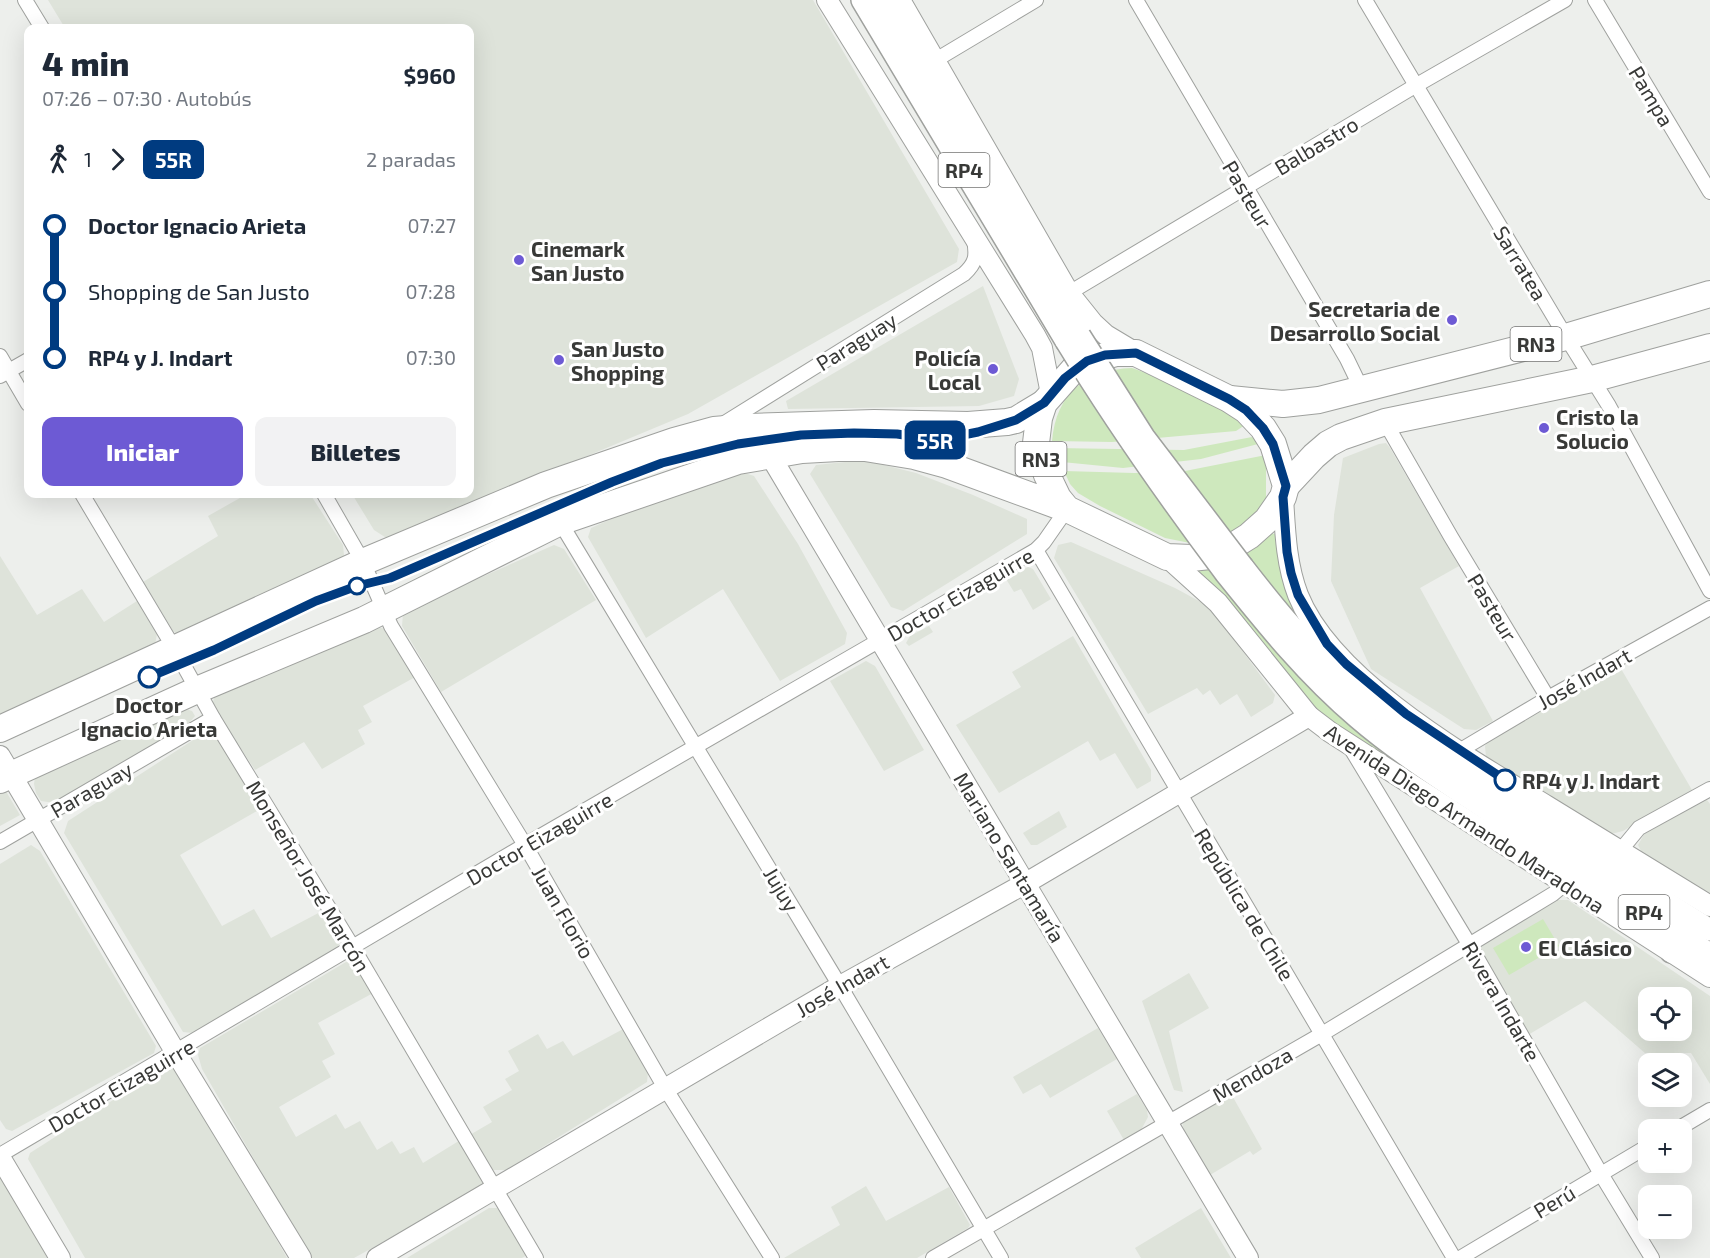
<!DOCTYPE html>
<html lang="es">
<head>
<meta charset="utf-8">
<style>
  :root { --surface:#fff; --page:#f2f2f3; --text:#1f2937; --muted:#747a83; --accent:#6d5ad4 }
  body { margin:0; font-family:"Exo 2",sans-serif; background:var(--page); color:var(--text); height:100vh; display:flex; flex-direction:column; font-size:22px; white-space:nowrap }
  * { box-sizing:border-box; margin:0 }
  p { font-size:20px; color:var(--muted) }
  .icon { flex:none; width:33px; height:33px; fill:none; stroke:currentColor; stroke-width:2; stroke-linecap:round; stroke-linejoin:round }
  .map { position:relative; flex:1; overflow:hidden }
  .side { position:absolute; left:24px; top:24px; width:450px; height:474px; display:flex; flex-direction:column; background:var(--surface); border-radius:12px; box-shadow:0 6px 24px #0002 }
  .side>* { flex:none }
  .badge { padding:0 12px; border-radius:9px; font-size:21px; line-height:39px }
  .buttons { position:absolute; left:1638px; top:987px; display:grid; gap:12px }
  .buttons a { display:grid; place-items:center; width:54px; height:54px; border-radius:12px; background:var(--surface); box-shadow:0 6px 24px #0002; font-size:30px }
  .map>.badge { position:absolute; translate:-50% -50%; box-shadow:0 0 0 3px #fff }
  .legs { display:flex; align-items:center; gap:9px; height:66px; padding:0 18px; font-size:20px }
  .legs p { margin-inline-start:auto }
  .headline { display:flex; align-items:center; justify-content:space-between; height:102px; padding:0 18px }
  h1 { font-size:33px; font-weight:800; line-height:45px }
  .primary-button { display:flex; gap:12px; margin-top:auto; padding:12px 18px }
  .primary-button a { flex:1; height:69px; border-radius:12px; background:var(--accent); color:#fff; font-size:24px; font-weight:800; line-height:69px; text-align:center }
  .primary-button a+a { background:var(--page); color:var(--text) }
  ul { padding:0 18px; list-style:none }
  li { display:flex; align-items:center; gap:21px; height:66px; font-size:22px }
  li i { display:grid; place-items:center; width:9px; height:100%; margin:0 8px; background:currentColor }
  li i::after { content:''; width:15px; height:15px; margin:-8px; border:4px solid; border-radius:50%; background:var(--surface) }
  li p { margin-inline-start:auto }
  li:first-child i { background:linear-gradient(#0000 50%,currentColor 0) }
  li:last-child i { background:linear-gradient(currentColor 50%,#0000 0) }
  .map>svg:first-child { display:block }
</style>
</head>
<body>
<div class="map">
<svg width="1710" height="1258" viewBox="0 0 1710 1258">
  <rect width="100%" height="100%" fill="#edefec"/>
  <g fill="#dee3da" fill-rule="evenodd">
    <path d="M48,0H813L959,249L957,262L688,414L388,539L374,530L352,494H470V28H65Z"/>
    <path d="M983,286L1019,379L1014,396L979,406L788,409L786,401Z"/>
    <path d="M1386,443L1390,448L1459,566L1420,588L1493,721L1476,730L1464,729L1371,669L1331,581L1334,515L1343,458L1379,444Z"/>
    <path d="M864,460L916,473L973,495L1027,519V534L903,611L891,607L810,474L816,465Z"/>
    <path d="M742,472L754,476L798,544L847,633L845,644L780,681L723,589L646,638L588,537L591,528L680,488Z"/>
    <path d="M247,494H310L343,545L344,555L341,562L177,634L173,631L143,582L218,536L208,516Z"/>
    <path d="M1071,542L1175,588L1210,607L1275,695L1273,703L1251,717L1237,694L1220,705L1210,690L1203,695L1197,688L1148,714L1054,558L1058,545Z"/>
    <path d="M554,545L564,549L596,600L441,692L402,626L403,614L407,610Z"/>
    <path d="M0,556L37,615L82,589L104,622L137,601L157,634L155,645L151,649L0,715Z"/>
    <path d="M1028,567L1033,569L1051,599L1033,610L1021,589L1014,592L1006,579Z"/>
    <path d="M374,625L387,630L417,676L363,706L372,722L358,730L365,744L322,769L304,742L255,770L212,705L215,695Z"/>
    <path d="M929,626L933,632L909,646L906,643L910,636Z"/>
    <path d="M1073,636L1151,770V781L1137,789L1115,753L1100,761L1088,741L999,793L956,725L1021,687L1012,672Z"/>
    <path d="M866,661L875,666L924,750L884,771L830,681Z"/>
    <path d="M1620,667L1692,790L1623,831L1611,834L1490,761L1486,757L1485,746L1489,738Z"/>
    <path d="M183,708L192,711L195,716L190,722L55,803L41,801L36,793L34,784L35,777Z"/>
    <path d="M207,731L214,733L222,739L264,807L180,855L222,926L254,909L271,938L326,909L343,938L334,952L193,1033L183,1032L64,833L68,821Z"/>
    <path d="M4,788L20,815L0,826V790Z"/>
    <path d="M1707,800L1710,804V893L1643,855L1638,845L1646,831Z"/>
    <path d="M1059,811L1067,827L1037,845H1031L1023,833Z"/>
    <path d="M31,845L40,851L156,1046L154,1053L12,1131L6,1129L0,1120V864Z"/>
    <path d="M1554,900H1568L1710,996V1084L1691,1053H1645L1585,1001L1528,1035L1479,948L1480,944ZM1648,998H1682V1030H1648Z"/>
    <path d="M346,962H351L359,965L375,992L318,1023L335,1054L322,1061L331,1077L279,1107L296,1137L336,1114L345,1129L360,1121L377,1150L392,1141L400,1154L414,1147L423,1163L462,1139L483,1181L479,1189L354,1258H311L202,1069L198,1055L200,1048Z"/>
    <path d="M1189,973L1209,1008L1169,1031L1183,1092L1174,1090L1142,1001Z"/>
    <path d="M625,1028L648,1072L647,1082L506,1170H493L486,1167L468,1136L492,1122L483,1107L512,1090L505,1079L519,1071L508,1051L538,1034L547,1049L563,1041L573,1056Z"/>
    <path d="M1098,1028L1117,1059L1050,1098L1041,1084L1023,1094L1013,1077Z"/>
    <path d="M173,1064L180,1069L287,1258H85L28,1159L30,1153L168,1065Z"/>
    <path d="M1229,1090L1262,1149L1253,1155L1250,1151L1210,1175L1184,1131L1182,1121Z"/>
    <path d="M1137,1094L1147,1110L1148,1117L1141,1130L1124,1140L1107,1111Z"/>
    <path d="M0,1175L51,1258H0Z"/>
    <path d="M866,1186L886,1221L949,1187L970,1225L968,1228L917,1258H784L840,1225L831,1207Z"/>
    <path d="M489,1208H497L506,1215L529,1254L522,1258H407Z"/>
    <path d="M1201,1208L1231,1258H1141L1135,1248Z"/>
  </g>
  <g fill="#cee8bd">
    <path d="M1132,368C1156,376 1229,408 1245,425L1236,431L1112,442L1052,441C1056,393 1086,370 1132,368Z"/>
    <path d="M1252,437L1258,444L1201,459L1123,468L1062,462L1057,458L1054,448L1184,450Z"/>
    <path d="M1266,455V501L1247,526L1213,540L1190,543L1165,538L1100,506L1078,493L1070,484L1064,471L1134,473L1180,472Z"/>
    <path d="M1270,533L1275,534C1284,665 1432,742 1531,803C1591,840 1650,876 1710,913V922L1432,746C1407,728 1382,710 1360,689C1320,653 1287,611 1252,571L1220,585L1309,687L1350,725L1417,775L1692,955L1667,945L1638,927L1348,737C1302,704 1272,657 1237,614C1225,598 1207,587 1195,572L1196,570L1226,565L1245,555Z"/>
    <path d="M1543,919L1559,946L1509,975L1493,948Z"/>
  </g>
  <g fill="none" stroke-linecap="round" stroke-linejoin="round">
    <defs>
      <g id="street">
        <path d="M25,0L42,28"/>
        <path d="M1136,0L1347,359L1361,388"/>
        <path d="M1365,0L1566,337L1609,406L1710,591"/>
        <path d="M1595,0L1710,192"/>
        <path d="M934,61L1036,0"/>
        <path d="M1069,293L1415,86L1565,0"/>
        <path d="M0,356L28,404"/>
        <path d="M0,376L28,360"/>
        <path d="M1385,422L1451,537L1548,698"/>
        <path d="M723,424L964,274C976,263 977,256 974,240"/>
        <path d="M82,494L174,648L213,718L352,946L536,1258"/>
        <path d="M324,494L363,562L391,626L525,845L665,1088L772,1258"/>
        <path d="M560,522L840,986L1001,1258"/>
        <path d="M1036,550L1454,1258"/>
        <path d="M1350,747L1469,944L1601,1174L1652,1258"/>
        <path d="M1459,751L1548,698L1710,608"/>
        <path d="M0,842L213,718"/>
        <path d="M1620,851L1639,828L1710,789"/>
        <path d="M1676,1130L1710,1110"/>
        <path d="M0,1155L525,845L1036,550L1044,542L1067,509"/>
        <path d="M933,1258L1322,1034L1553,894L1566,883"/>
        <path d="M1460,1258L1648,1146"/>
      </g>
      <g id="secondary">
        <path d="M827,0L1035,335L1042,348L1051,394"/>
        <path d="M900,0L1069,293L1093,323L1106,335L1136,353"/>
        <path d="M750,427L771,457L1248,1258"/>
        <path d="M1283,497C1285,530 1286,564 1298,595C1332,681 1470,759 1547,806C1602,840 1656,873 1710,906"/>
        <path d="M1167,557L1218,603L1309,716L1330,732L1710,977"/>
        <path d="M0,756L176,1053L301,1258"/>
        <path d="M0,1157L60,1258"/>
        <path d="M377,1258L840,986L1026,883L1309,716"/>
      </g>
      <g id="primary">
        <path d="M862,0L1066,341"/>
        <path d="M882,0L1075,328"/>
        <path d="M1243,567C1271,603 1299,638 1333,669C1386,720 1446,760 1507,800C1574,845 1642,887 1710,930"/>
        <path d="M1226,574C1267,625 1308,676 1358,718C1400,754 1447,783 1492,813C1564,861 1637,907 1710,954"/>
        <path d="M1671,952L1710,962"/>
      </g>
      <g id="highway">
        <path d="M1230,399L1283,404L1319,400L1566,337L1710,294"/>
        <path d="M1286,486L1314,456L1328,444L1341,437L1385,422L1592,379L1710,347"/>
        <path d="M0,729L363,562L546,485L674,441L714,430L750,427L874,423L968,425L1007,422L1016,420L1044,403"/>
        <path d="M0,780L197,690L364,620L560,522L738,461L802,450L838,448H865L914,456L947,465L1067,509L1167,557L1191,558L1210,556L1233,546L1249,536L1267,520L1283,497L1286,486L1273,444L1263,428L1246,410L1229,399L1136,353H1116L1087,361L1074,369L1044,403L1039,418L1036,443L1047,475L1058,498L1067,509"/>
      </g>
    </defs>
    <use href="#street" stroke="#9fa19e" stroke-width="16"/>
    <use href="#secondary" stroke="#9fa19e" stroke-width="22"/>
    <use href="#primary" stroke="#9fa19e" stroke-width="24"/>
    <use href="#highway" stroke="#9fa19e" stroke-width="28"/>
    <use href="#street" stroke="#fff" stroke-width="14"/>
    <use href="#secondary" stroke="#fff" stroke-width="20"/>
    <use href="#primary" stroke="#fff" stroke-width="21"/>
    <use href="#highway" stroke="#fff" stroke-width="26"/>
    <defs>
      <g id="primary-bridge">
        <path d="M1080,336L1144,437L1243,567"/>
        <path d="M1066,341C1116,423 1169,498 1226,574"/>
      </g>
    </defs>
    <use href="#primary-bridge" stroke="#9fa19e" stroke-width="24" stroke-linecap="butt"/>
    <use href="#primary-bridge" stroke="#fff" stroke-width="21"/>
  </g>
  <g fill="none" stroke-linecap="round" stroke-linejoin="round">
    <defs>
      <path id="line-1" d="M149,677L214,650L316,601L357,586L390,578L612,482L662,463L738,444L801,435L854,433L897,434L938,440L978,432L1016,420L1044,403L1065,378L1087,361L1105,355L1136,353L1229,399L1246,410L1263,428L1273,444L1286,486L1283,497L1287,552L1291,573L1298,595L1327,644L1346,664L1406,714L1505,780"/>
    </defs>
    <use href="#line-1" stroke="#fff" stroke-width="14"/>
    <use href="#line-1" stroke="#003b80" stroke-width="9"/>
  </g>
  <g fill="#6d5ad4" stroke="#fff" stroke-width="2">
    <circle cx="519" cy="260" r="6"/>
    <circle cx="1452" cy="320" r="6"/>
    <circle cx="559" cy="360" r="6"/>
    <circle cx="993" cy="369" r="6"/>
    <circle cx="1544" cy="428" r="6"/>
    <circle cx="1526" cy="947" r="6"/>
  </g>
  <g fill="#fff" stroke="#003b80" stroke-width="3">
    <circle cx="357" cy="586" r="8"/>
    <circle cx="149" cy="677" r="10"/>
    <circle cx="1505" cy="780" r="10"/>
  </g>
  <g text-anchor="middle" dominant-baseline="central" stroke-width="6" stroke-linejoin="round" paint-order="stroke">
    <g fill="#fff" stroke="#747473" stroke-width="1.5">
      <rect x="938.5" y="153" width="51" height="34" rx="4.5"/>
      <rect x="1510.5" y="327" width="51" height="34" rx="4.5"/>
      <rect x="1015.5" y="442" width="51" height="34" rx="4.5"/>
      <rect x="1618.5" y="895" width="51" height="34" rx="4.5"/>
    </g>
    <g font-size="20" font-weight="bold" fill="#383937">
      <text x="964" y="170">RP4</text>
      <text x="1536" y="344">RN3</text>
      <text x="1041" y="459">RN3</text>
      <text x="1644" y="912">RP4</text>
    </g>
    <g font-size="21" fill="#383937" stroke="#fff">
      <text transform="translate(1652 96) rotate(59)">Pampa</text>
      <text transform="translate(1316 145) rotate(-31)">Balbastro</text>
      <text transform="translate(1248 194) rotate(59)">Pasteur</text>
      <text transform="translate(1521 263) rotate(59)">Sarratea</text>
      <text transform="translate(856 341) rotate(-32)">Paraguay</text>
      <text transform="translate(960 594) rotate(-30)">Doctor Eizaguirre</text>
      <text transform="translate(1493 607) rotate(59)">Pasteur</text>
      <text transform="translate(1584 678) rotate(-29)">José Indart</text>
      <text transform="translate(91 789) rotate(-30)">Paraguay</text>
      <text transform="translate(1465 818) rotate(33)">Avenida Diego Armando Maradona</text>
      <text transform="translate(539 838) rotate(-30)">Doctor Eizaguirre</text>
      <text transform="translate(1010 857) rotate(59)">Mariano Santamaría</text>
      <text transform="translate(309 876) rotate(59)">Monseñor José Marcón</text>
      <text transform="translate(782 889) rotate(59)">Jujuy</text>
      <text transform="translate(1245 904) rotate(59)">República de Chile</text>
      <text transform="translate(564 912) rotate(60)">Juan Florio</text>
      <text transform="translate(842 985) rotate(-30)">José Indart</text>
      <text transform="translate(1502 1001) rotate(60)">Rivera Indarte</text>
      <text transform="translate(1252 1074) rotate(-30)">Mendoza</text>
      <text transform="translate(121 1085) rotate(-30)">Doctor Eizaguirre</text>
      <text transform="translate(1554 1201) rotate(-31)">Perú</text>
    </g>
    <g font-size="21" font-weight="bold" fill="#383937" stroke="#fff" text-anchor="start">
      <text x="531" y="248">Cinemark<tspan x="531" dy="24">San Justo</tspan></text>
      <text x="1440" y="308" text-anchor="end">Secretaria de<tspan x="1440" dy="24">Desarrollo Social</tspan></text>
      <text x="571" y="348">San Justo<tspan x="571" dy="24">Shopping</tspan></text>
      <text x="981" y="357" text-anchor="end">Policía<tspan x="981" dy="24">Local</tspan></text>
      <text x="1556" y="416">Cristo la<tspan x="1556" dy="24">Solucio</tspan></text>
      <text x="1538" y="947">El Clásico</text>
    </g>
    <g font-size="21" font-weight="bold" fill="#383937" stroke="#fff">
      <text x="149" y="704">Doctor<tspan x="149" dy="24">Ignacio Arieta</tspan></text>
      <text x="1522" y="780" text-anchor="start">RP4 y J. Indart</text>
    </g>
  </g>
</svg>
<div class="buttons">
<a><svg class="icon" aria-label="locate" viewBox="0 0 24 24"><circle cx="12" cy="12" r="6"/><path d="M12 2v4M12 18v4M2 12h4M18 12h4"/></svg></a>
<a><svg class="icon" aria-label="layers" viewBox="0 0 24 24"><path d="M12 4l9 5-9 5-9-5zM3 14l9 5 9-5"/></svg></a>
<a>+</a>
<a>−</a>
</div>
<b class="badge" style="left:935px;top:440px;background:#003b80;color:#fff">55R</b>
<section class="side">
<div class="headline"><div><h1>4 min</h1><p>07:26 – 07:30 · Autobús</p></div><b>$960</b></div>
<div class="legs"><svg class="icon" aria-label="walk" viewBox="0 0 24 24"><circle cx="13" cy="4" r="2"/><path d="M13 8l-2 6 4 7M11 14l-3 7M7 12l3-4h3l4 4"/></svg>1<svg class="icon" aria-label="forward" viewBox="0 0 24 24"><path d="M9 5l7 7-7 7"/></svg><b class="badge" style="background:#003b80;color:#fff">55R</b><p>2 paradas</p></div>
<ul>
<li><i style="color:#003b80"></i><b>Doctor Ignacio Arieta</b><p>07:27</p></li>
<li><i style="color:#003b80"></i><span>Shopping de San Justo</span><p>07:28</p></li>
<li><i style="color:#003b80"></i><b>RP4 y J. Indart</b><p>07:30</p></li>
</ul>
<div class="primary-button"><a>Iniciar</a><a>Billetes</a></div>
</section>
</div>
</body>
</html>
